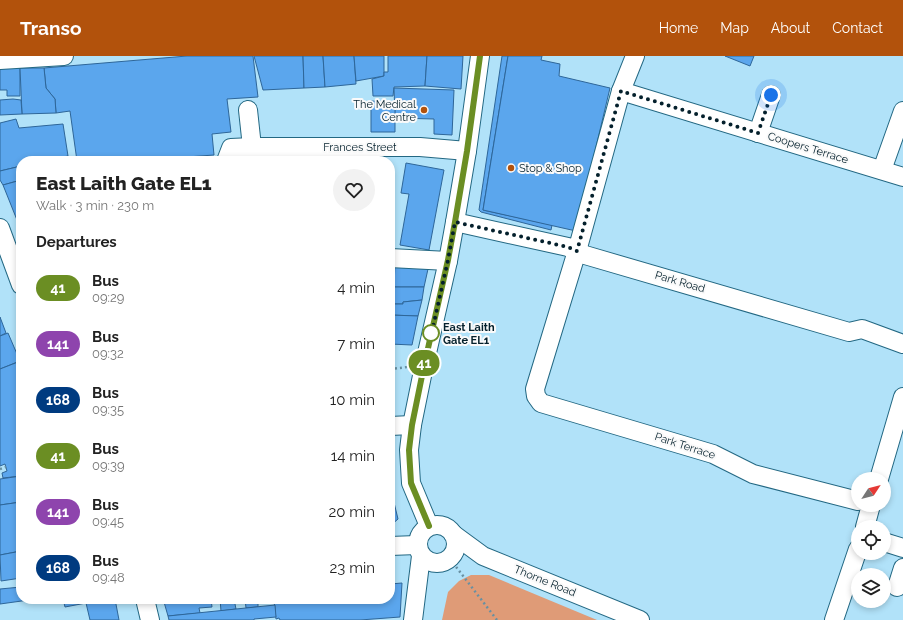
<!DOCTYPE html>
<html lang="en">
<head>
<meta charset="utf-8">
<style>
  :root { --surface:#fff; --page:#f2f2f2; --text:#222; --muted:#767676; --accent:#b2520c }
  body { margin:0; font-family:Raleway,sans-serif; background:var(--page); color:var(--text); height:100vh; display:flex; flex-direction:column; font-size:15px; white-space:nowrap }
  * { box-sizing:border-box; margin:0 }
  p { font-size:13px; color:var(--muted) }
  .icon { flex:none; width:22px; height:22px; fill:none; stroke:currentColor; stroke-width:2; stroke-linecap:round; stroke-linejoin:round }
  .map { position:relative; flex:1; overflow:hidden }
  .drawer { position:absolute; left:16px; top:100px; width:379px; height:448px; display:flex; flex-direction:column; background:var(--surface); border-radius:16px; box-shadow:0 2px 6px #0003 }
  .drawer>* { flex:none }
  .badge { padding:0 8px; border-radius:13px; font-size:14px; line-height:26px }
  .needle { width:26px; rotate:54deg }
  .controls { position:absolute; left:851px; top:416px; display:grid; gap:8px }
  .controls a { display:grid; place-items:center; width:40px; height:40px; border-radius:50%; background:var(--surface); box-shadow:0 2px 6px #0003; font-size:20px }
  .you { position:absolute; width:20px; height:20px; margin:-10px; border:3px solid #fff; border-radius:50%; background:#1a73e8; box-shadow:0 0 0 6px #1a73e833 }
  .map>.badge { position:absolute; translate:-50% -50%; box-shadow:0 0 0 2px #fff }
  h2 { padding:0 20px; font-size:15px; line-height:36px }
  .round { display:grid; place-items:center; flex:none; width:42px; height:42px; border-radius:21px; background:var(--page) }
  .headline { display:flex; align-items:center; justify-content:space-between; height:68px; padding:0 20px }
  h1 { font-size:19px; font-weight:800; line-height:30px }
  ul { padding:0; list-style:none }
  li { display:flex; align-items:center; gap:12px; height:56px; padding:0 20px }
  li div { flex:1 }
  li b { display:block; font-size:15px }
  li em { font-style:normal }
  li .badge { min-width:44px; font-weight:700; text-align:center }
  header { display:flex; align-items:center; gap:24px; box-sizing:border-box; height:56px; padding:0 20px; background:var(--accent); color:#fff }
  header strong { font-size:19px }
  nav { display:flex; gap:22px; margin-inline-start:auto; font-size:14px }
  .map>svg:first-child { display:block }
</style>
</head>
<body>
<header>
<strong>Transo</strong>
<nav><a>Home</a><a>Map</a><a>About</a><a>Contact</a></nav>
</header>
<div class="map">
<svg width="903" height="564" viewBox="0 0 903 564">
  <rect width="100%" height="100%" fill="#b1e2f9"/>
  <path fill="#df9b77" d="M471,519H489L597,564H442L448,536L459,525Z"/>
  <g fill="#5ba6ed" stroke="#2e6699">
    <path d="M187,0H253L258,41L227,43L231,76L212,78L214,99L132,105H77L70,55L56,57L55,43L46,32L44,12Z"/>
    <path d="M254,0H303L304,32L263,34Z"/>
    <path d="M303,0H323L325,31L304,32Z"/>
    <path d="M323,0H354L356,28L325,31Z"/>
    <path d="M354,0H384V20L356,25Z"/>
    <path d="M388,0H427L425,30L394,31L393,40H373L372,23L384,20V16H388Z"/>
    <path d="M427,0H463L461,33L425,30Z"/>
    <path d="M502,0H508L483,154L552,169L551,174L481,156L479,154Z"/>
    <path d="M508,0H542L541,4L560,8L559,20L610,32L576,175L483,154Z"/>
    <path d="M725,0H754L750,10Z"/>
    <path d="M6,12H20V40H7V34H0V13Z"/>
    <path d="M20,12H44L46,32L55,43L56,57L22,58Z"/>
    <path d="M394,32L454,34L452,79L434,78V63L395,62Z"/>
    <path d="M13,43L21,44L22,58L0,59V44Z"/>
    <path d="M371,45L395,46V76H371Z"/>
    <path d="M16,63L19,72L63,68L68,100L40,105H21V110L0,115V67Z"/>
    <path d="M58,102L59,105H40Z"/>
    <path d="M406,107L444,114L429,194L400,189L409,138L401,137Z"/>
    <path d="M21,110V124L3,129L0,124V115Z"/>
    <path d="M21,124V174L3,129Z"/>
    <path d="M390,207H392L393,228H390Z"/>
    <path d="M395,207L407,208L428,213L424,231H394Z"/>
    <path d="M390,231H424L422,244L403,246V248H390Z"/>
    <path d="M422,244L418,260L390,259V248H403V246Z"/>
    <path d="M390,259L418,260L412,289L390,288Z"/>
    <path d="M0,261L6,277L0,280Z"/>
    <path d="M8,277L20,305L0,313V280Z"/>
    <path d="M18,306L21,314V420L3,422L2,417L7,415L5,408L0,410V313Z"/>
    <path d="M21,420V446L0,449V423Z"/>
    <path d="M390,430L398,463L390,470Z"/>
    <path d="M21,446V495L0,499V449Z"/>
    <path d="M21,495V522L1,525L0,499Z"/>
    <path d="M402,527L400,561L360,564H280L279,562L276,563L274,545H259V543H390V528Z"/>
    <path d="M21,531V543H36L0,548V533Z"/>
    <path d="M63,543H115L119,564H90L86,547L65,551Z"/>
    <path d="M160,543H194L164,546Z"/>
    <path d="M194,543H211L212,551L199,552L200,557L168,560L164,546Z"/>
    <path d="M220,543H234L236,553L221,555Z"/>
    <path d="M245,543H258V551L246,552Z"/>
    <path d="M275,549L276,561L254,563V564H169L168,560Z"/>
  </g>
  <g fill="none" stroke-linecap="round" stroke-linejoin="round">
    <defs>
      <g id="minor">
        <path d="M635,0L621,35L577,195L535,333L536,340L541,347L713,398L753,418L858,445"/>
        <path d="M0,4L64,0"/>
        <path d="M621,35L903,121"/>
        <path d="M248,54L252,91"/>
        <path d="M758,77L771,39"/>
        <path d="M226,105L231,92L252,91H420L467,95"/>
        <path d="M882,114L903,55"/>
        <path d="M455,166L568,191L585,199L849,276L862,273L903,288"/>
        <path d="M0,172L21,229"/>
        <path d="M390,202L448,205"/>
        <path d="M390,370L412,369"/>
        <path d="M879,423L903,341"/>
        <circle cx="437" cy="488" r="19"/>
        <path d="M429,470L411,427L409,394L412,369L424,310L448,205L455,166L467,95L480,0"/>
        <path d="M865,471L871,449"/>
        <path d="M453,478L483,500L640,564"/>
        <path d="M884,486L903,492"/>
        <path d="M390,490L417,489"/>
        <path d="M897,531L903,512"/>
        <path d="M145,543L150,564"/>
        <path d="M413,564L421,500"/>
        <path d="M834,564L858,493"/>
      </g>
    </defs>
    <use href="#minor" stroke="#236883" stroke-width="20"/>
    <g stroke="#6890a2" stroke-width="2.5" stroke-dasharray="2 3" stroke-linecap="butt">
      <path d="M390,313L408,311"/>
      <path d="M0,413L6,411"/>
      <path d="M450,503L497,564"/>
    </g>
    <use href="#minor" stroke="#fff" stroke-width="18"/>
  </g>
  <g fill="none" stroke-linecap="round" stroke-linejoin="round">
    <defs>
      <path id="line" d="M429,470L411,427L409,394L412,369L424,310L448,204L455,166L467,95L480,0"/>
    </defs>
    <use href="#line" stroke="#fff" stroke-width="9"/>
    <use href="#line" stroke="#6b8e23" stroke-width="6"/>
    <path stroke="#04202c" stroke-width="4" stroke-dasharray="0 7.2" d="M431,277V280L448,204L455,166L568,191L577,195L621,35L758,77L771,39"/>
  </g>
  <g fill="#b2520c" stroke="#fafafa" stroke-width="1.5">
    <circle cx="424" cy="54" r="4"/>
    <circle cx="511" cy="112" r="4"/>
  </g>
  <circle fill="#fff" stroke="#6b8e23" stroke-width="2" cx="431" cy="277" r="8"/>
  <g text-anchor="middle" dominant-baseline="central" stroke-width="4" stroke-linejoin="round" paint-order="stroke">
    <g font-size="11" fill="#04202c" stroke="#fafafa" text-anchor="end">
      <text x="416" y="48">The Medical<tspan x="416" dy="13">Centre</tspan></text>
      <text x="519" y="112" text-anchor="start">Stop &amp; Shop</text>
    </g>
    <g font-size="11" fill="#04202c" stroke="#fafafa">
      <text x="360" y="91">Frances Street</text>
      <text transform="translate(808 92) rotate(17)">Coopers Terrace</text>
      <text transform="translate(680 226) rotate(16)">Park Road</text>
      <text transform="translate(685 390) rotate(18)">Park Terrace</text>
      <text transform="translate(545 525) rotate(22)">Thorne Road</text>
    </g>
    <g font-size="11" font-weight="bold" fill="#04202c" stroke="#fafafa" text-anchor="start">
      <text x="443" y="271">East Laith<tspan x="443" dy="13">Gate EL1</tspan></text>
    </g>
  </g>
</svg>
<div class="controls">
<a><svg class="needle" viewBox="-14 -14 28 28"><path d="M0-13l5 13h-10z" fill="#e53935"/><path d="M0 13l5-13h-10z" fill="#767676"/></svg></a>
<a><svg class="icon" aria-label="locate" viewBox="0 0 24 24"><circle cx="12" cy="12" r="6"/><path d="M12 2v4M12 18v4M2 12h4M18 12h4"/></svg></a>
<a><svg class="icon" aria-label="layers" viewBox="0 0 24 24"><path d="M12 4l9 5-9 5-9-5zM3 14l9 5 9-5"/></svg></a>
</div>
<div class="you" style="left:771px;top:39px"></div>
<b class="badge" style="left:424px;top:307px;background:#6b8e23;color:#fff">41</b>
<section class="drawer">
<div class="headline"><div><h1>East Laith Gate EL1</h1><p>Walk · 3 min · 230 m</p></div><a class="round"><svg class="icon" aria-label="heart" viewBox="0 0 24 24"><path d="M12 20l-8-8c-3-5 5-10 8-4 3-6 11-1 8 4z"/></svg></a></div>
<h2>Departures</h2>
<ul>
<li><span class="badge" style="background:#6b8e23;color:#fff">41</span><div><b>Bus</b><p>09:29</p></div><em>4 min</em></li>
<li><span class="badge" style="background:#8e44ad;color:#fff">141</span><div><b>Bus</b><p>09:32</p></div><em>7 min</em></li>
<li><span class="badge" style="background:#003b80;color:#fff">168</span><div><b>Bus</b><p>09:35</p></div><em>10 min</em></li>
<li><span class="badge" style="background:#6b8e23;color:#fff">41</span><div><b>Bus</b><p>09:39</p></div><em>14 min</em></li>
<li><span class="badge" style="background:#8e44ad;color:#fff">141</span><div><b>Bus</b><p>09:45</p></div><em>20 min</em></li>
<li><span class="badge" style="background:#003b80;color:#fff">168</span><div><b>Bus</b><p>09:48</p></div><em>23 min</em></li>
</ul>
</section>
</div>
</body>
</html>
